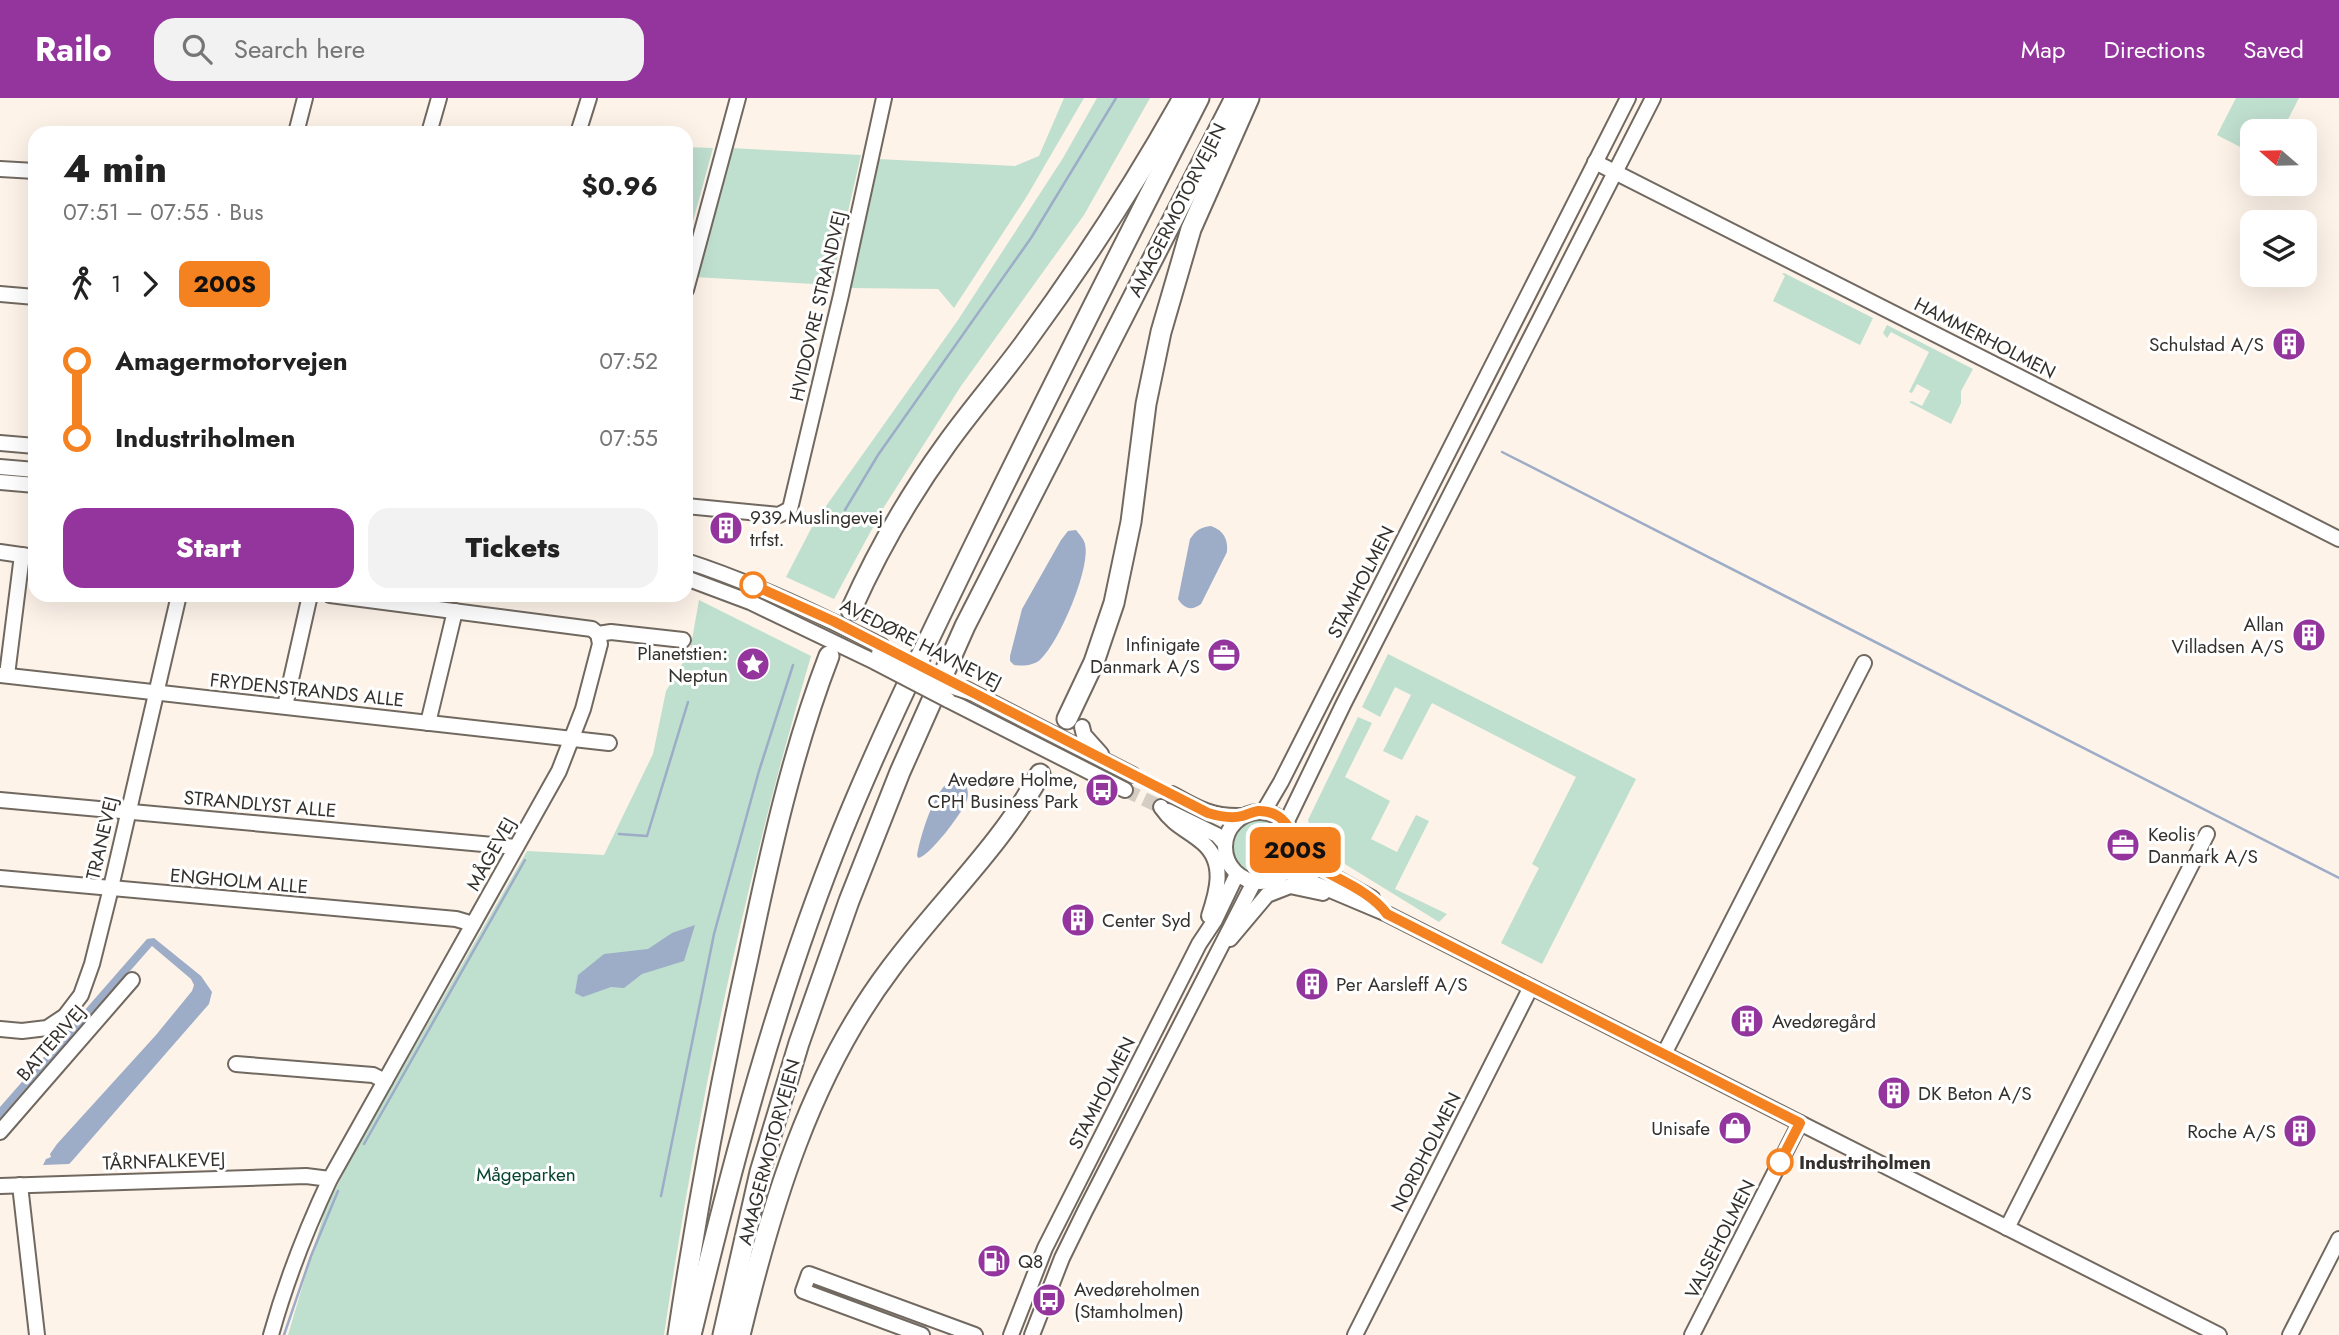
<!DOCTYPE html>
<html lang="en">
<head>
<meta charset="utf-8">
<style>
  :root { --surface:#fff; --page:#f2f2f2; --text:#222; --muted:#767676; --accent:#94359d }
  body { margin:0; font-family:Jost,sans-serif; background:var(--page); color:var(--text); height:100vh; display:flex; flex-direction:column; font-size:26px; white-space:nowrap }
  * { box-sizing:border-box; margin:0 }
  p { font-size:23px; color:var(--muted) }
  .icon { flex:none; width:38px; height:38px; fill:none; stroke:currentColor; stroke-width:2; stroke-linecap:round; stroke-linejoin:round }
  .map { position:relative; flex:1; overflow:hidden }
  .panel { position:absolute; left:28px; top:28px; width:665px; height:476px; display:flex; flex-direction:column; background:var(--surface); border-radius:21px; box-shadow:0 7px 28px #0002 }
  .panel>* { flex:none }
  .badge { padding:0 14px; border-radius:10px; font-size:24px; line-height:46px }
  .needle { width:46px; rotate:290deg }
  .fabs { position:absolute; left:2240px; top:21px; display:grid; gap:14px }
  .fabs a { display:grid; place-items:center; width:77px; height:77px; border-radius:14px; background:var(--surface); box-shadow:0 7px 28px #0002; font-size:35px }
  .map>.badge { position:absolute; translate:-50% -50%; box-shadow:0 0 0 4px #fff }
  .legs { display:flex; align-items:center; gap:10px; height:77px; padding:0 35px; font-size:23px }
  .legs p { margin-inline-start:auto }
  .overview { display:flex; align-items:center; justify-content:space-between; height:119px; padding:0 35px }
  h1 { font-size:38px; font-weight:800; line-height:52px }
  .action { display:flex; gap:14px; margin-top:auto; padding:14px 35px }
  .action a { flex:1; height:80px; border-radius:21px; background:var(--accent); color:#fff; font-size:28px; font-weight:800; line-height:80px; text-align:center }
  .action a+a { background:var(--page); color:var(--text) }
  ul { padding:0 35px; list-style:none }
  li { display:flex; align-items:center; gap:24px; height:77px; font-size:26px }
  li i { display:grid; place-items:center; width:10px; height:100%; margin:0 9px; background:currentColor }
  li i::after { content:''; width:18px; height:18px; margin:-9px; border:5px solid; border-radius:50%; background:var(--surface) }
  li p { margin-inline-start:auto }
  li:first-child i { background:linear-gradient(#0000 50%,currentColor 0) }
  li:last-child i { background:linear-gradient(currentColor 50%,#0000 0) }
  header { display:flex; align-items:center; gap:42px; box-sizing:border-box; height:98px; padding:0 35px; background:var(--accent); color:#fff }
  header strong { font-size:33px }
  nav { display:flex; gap:38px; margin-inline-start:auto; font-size:24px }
  .search { width:490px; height:63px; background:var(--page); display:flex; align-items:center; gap:18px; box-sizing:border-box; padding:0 24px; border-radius:21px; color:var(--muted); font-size:26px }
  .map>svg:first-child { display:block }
</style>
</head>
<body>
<header>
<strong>Railo</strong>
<div class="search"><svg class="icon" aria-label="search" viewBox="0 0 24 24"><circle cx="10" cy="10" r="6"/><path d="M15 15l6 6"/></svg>Search here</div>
<nav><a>Map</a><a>Directions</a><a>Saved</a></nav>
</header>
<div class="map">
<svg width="2339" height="1237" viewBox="0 0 2339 1237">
  <rect width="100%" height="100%" fill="#fdf3e9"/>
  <g fill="#bfdfcf">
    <path d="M1064,0H1084L1027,98L954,210L938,191L851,190L878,61L1015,68L1039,58Z"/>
    <path d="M1097,0H1150L1084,117L961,288L884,409L834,501L786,479L814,425L958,222L1063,60Z"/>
    <path d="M2236,0H2299L2282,33H2252V55L2217,37Z"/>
    <path d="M686,49L713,50L686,149Z"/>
    <path d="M731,50L861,57L831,187L695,179Z"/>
    <path d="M1784,175L1873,220L1860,247L1773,203L1785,178L1782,176Z"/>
    <path d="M1887,227L1973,271L1961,293V305L1951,326L1909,304L1912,303L1922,308L1930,293L1917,286L1912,295L1909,294L1929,254L1891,234L1887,240L1883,235Z"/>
    <path d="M699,502L811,558C745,781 698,1007 664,1237H288L325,1112L351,1060L527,753L604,757L653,656L666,593L690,553Z"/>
    <path d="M1388,556L1636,681L1542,866L1501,845L1539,770L1532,766L1576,679L1432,605L1402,662L1383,653L1411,597L1395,589L1380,619L1362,609Z"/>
    <path d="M1358,619L1372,625L1345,679L1390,703L1371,741L1397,754L1416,717L1429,723L1395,791L1447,816L1439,824L1314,747L1308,722Z"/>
    <circle cx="1260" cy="748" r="29"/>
  </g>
  <g fill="#9dacc7">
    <path d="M1211,428C1224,433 1228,441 1227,454L1201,506C1192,513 1184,511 1178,501L1190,441C1196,432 1201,429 1211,428Z"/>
    <path d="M1076,432C1079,436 1084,441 1085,446C1091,470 1059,545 1040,562C1032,568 1023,568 1014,567L1010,563V558L1022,511L1061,442L1068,433Z"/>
    <path d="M958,678C965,682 970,692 967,702C963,714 929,759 918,760L917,757C921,735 936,684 958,678Z"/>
    <path d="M695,827L684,863L642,876L624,890L611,889L583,899L575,895L578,877L604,856L648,851L672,835Z"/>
    <path d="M154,840L201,878L212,894L209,906L72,1063L69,1066L43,1067L46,1061L51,1059L50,1056L57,1046L156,937L192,893L194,887L191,881L152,848L0,1021V1009L147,841Z"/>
  </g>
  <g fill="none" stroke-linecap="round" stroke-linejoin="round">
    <g stroke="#9dacc7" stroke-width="2.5">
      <path d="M1502,354L2339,780"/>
      <path d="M845,412L878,357L1031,140L1116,0"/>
      <path d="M619,736L647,738L688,604"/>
      <path d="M364,1046L525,762"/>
      <path d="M661,1098L714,836L759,673L793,567"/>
      <path d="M284,1237L311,1158L338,1093"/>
    </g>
    <g stroke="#d5ccc3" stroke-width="14" stroke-dasharray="14 7" stroke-linecap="butt">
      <path d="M1133,677L1172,696"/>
      <path d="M1125,692L1161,709"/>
    </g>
    <defs>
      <g id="minor">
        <path d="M296,35L305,0"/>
        <path d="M429,35L439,0"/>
        <path d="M578,35L589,0"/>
        <path d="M1595,64L2339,441"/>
        <path d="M0,71L35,73"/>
        <path d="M686,192L738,0"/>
        <path d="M0,196L35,199"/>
        <path d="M0,345L35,348"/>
        <path d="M0,369L35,372"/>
        <path d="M0,384L35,387"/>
        <path d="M686,408L779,417L790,411L841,197L884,0"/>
        <path d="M0,454L35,459"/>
        <path d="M686,463C754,485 818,516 882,548"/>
        <path d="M686,480L750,504L875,564"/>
        <path d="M330,497L592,531L598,536L611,534L683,542"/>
        <path d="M0,577L609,645"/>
        <path d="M7,577L22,457"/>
        <path d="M966,591L1133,677"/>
        <path d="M948,602L1125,692"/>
        <path d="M285,608L310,497"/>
        <path d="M428,625L455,513"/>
        <path d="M1082,629L1084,637L1101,656"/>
        <path d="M1172,696C1197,710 1212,719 1241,718"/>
        <path d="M0,702L516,749"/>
        <path d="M1161,709C1175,729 1187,731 1203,745C1226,765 1217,794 1209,818"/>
        <path d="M1168,713L1217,737L1224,745"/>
        <path d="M1264,713L1281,684L1628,0"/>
        <circle cx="1260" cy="749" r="35"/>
        <path d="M1286,725L1344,605L1653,0"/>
        <path d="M1295,754L1306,763L1372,800"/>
        <path d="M1285,773L1387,816L2219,1237"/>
        <path d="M0,780L456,821L473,826"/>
        <path d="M1230,841L1267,797L1290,788L1323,795"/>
        <path d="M0,931L22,933L47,930L65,918L81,897L92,866L109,798L179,497"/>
        <path d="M1664,956L1864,565"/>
        <path d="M236,966L373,977L385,983"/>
        <path d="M0,1034L132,882"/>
        <path d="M20,1087L37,1237"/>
        <path d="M0,1088L306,1078L330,1081"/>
        <path d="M2007,1130L2207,736"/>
        <path d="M271,1237C286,1183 306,1132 330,1081L559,673L583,611L600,546L598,536"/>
        <path d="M922,1237L803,1193L809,1176L975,1237"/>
        <path d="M1011,1237L1045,1150L1199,846L1215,822L1237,776"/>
        <path d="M1032,1237L1062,1160L1085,1113L1254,784"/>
        <path d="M1355,1237L1531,889"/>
        <path d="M1692,1237L1800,1025"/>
        <path d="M2290,1237L2339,1141"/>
      </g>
      <g id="highway">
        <path d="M851,512C877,454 909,398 946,347C971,312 999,280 1024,246C1082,167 1135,86 1183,0"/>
        <path d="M1067,621L1094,564L1114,505L1131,424L1146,306L1161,234L1191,131L1249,0"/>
        <path d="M678,1237C697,1109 721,982 749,855C770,755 792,654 829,558"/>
        <path d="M691,1237C732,1066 776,897 842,734C881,638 927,545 972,452C1046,301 1122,150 1199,0"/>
        <path d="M723,1237L760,1074L799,945L849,803L900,674L965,528L1235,0"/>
        <path d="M740,1237C771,1108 810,977 891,870C940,804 1001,748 1040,676"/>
      </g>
    </defs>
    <use href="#minor" stroke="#716960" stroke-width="18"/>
    <use href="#highway" stroke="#716960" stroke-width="23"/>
    <use href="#minor" stroke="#fff" stroke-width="14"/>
    <use href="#highway" stroke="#fff" stroke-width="19"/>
    <defs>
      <g id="minor-bridge">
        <path d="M879,555L929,581L975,596"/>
        <path d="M875,564L948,602"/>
      </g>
    </defs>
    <use href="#minor-bridge" stroke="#716960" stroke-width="18" stroke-linecap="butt"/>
    <use href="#minor-bridge" stroke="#fff" stroke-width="14"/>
  </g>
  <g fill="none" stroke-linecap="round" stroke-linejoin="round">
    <defs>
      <path id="line-1" d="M753,487L833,523L1208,715C1218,718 1231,721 1242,718C1247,717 1251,714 1258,713C1281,712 1296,732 1295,754C1322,777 1367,788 1387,816L1800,1025L1780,1064"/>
    </defs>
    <use href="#line-1" stroke="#fff" stroke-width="16"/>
    <use href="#line-1" stroke="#f58220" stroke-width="10"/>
  </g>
  <defs>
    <symbol id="building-disc" viewBox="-11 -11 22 22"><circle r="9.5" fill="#94359d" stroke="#fff"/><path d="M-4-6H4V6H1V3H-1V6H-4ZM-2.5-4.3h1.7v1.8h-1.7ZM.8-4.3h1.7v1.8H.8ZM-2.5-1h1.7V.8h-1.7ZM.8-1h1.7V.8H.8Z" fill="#fff"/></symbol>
    <symbol id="office-disc" viewBox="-11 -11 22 22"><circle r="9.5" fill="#94359d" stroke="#fff"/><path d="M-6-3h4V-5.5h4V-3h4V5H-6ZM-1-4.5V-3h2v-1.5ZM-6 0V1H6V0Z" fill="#fff"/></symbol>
    <symbol id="sight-disc" viewBox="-11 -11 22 22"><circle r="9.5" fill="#94359d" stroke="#fff"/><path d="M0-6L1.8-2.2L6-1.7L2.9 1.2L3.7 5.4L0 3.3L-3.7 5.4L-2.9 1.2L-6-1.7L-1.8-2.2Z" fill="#fff"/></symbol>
    <symbol id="bus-disc" viewBox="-11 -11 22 22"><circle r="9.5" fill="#94359d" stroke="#fff"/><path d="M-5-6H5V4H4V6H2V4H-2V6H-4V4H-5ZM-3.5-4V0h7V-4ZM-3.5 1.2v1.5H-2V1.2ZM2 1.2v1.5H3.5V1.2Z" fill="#fff"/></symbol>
    <symbol id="shop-disc" viewBox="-11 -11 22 22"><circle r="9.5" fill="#94359d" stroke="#fff"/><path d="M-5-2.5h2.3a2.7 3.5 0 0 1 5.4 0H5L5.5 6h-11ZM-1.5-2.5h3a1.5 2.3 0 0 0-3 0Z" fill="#fff"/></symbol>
    <symbol id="fuel-disc" viewBox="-11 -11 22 22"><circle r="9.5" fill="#94359d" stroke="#fff"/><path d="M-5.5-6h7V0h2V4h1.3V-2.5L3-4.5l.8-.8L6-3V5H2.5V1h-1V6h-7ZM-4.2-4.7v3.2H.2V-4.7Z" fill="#fff"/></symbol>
  </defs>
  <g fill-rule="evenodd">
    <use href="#building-disc" x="2270" y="227" width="38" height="38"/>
    <use href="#building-disc" x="707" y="411" width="38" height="38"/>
    <use href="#building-disc" x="2290" y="518" width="38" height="38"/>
    <use href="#office-disc" x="1205" y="538" width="38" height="38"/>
    <use href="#sight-disc" x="734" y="547" width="38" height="38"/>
    <use href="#bus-disc" x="1083" y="673" width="38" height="38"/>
    <use href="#office-disc" x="2104" y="728" width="38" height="38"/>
    <use href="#building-disc" x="1059" y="803" width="38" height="38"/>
    <use href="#building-disc" x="1293" y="867" width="38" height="38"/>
    <use href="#building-disc" x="1728" y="904" width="38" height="38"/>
    <use href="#building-disc" x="1875" y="976" width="38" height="38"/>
    <use href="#shop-disc" x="1716" y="1011" width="38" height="38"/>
    <use href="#building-disc" x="2281" y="1014" width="38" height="38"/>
    <use href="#fuel-disc" x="975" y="1144" width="38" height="38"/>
    <use href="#bus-disc" x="1030" y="1183" width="38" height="38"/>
  </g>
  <g fill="#fff" stroke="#f58220" stroke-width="3.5">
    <circle cx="753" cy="487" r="12"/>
    <circle cx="1780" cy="1064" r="12"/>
  </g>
  <g text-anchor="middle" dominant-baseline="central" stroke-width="6" stroke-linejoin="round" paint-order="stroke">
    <g font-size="19" fill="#34302c" stroke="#fff">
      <text transform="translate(1177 112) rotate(-63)">AMAGERMOTORVEJEN</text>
      <text transform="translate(818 208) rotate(-77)">HVIDOVRE STRANDVEJ</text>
      <text transform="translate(1985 240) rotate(27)">HAMMERHOLMEN</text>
      <text transform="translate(1361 484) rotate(-63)">STAMHOLMEN</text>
      <text transform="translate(921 546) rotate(27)">AVEDØRE HAVNEVEJ</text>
      <text transform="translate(307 592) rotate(6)">FRYDENSTRANDS ALLE</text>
      <text transform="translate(260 706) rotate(5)">STRANDLYST ALLE</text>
      <text transform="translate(102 740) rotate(-77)">TRANEVEJ</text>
      <text transform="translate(491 756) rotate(-61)">MÅGEVEJ</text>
      <text transform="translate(239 783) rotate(5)">ENGHOLM ALLE</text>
      <text transform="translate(51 945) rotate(-49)">BATTERIVEJ</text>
      <text transform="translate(1102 995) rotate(-63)">STAMHOLMEN</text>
      <text transform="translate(769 1054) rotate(-75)">AMAGERMOTORVEJEN</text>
      <text transform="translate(1426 1054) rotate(-63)">NORDHOLMEN</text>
      <text transform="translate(164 1063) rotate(-2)">TÅRNFALKEVEJ</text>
      <text transform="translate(1720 1141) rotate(-63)">VALSEHOLMEN</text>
    </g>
    <g font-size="19" fill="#34302c" stroke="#fff" text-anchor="start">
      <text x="2264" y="246" text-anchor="end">Schulstad A/S</text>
      <text x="750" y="419">939 Muslingevej<tspan x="750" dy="22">trfst.</tspan></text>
      <text x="2284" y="526" text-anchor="end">Allan<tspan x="2284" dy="22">Villadsen A/S</tspan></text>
      <text x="1200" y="546" text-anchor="end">Infinigate<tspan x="1200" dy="22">Danmark A/S</tspan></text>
      <text x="728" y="555" text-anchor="end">Planetstien:<tspan x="728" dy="22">Neptun</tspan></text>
      <text x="1078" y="681" text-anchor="end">Avedøre Holme,<tspan x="1078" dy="22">CPH Business Park</tspan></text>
      <text x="2148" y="736">Keolis<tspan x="2148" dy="22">Danmark A/S</tspan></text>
      <text x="1102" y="822">Center Syd</text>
      <text x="1336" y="886">Per Aarsleff A/S</text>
      <text x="1772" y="923">Avedøregård</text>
      <text x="1918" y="995">DK Beton A/S</text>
      <text x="1710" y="1030" text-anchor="end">Unisafe</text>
      <text x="2276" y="1033" text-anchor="end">Roche A/S</text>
      <text x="1018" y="1163">Q8</text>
      <text x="1074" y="1191">Avedøreholmen<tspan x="1074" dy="22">(Stamholmen)</tspan></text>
    </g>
    <g font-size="19" font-weight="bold" fill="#34302c" stroke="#fff" text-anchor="start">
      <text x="1799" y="1064">Industriholmen</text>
    </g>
    <g font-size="19" fill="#05462f" stroke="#fff">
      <text x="526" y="1076">Mågeparken</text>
    </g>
  </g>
</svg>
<div class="fabs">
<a><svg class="needle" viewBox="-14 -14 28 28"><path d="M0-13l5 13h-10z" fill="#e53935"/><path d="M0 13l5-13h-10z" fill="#767676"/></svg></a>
<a><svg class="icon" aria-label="layers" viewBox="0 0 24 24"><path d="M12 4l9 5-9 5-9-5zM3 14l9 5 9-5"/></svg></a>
</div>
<b class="badge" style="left:1295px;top:752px;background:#f58220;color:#111">200S</b>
<section class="panel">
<div class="overview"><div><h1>4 min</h1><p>07:51 – 07:55 · Bus</p></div><b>$0.96</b></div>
<div class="legs"><svg class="icon" aria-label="walk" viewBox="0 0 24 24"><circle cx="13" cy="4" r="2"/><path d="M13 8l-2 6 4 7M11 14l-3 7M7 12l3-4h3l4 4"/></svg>1<svg class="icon" aria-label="forward" viewBox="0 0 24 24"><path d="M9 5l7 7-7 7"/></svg><b class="badge" style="background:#f58220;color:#111">200S</b></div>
<ul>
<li><i style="color:#f58220"></i><b>Amagermotorvejen</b><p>07:52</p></li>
<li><i style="color:#f58220"></i><b>Industriholmen</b><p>07:55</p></li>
</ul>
<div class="action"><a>Start</a><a>Tickets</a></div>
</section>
</div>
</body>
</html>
